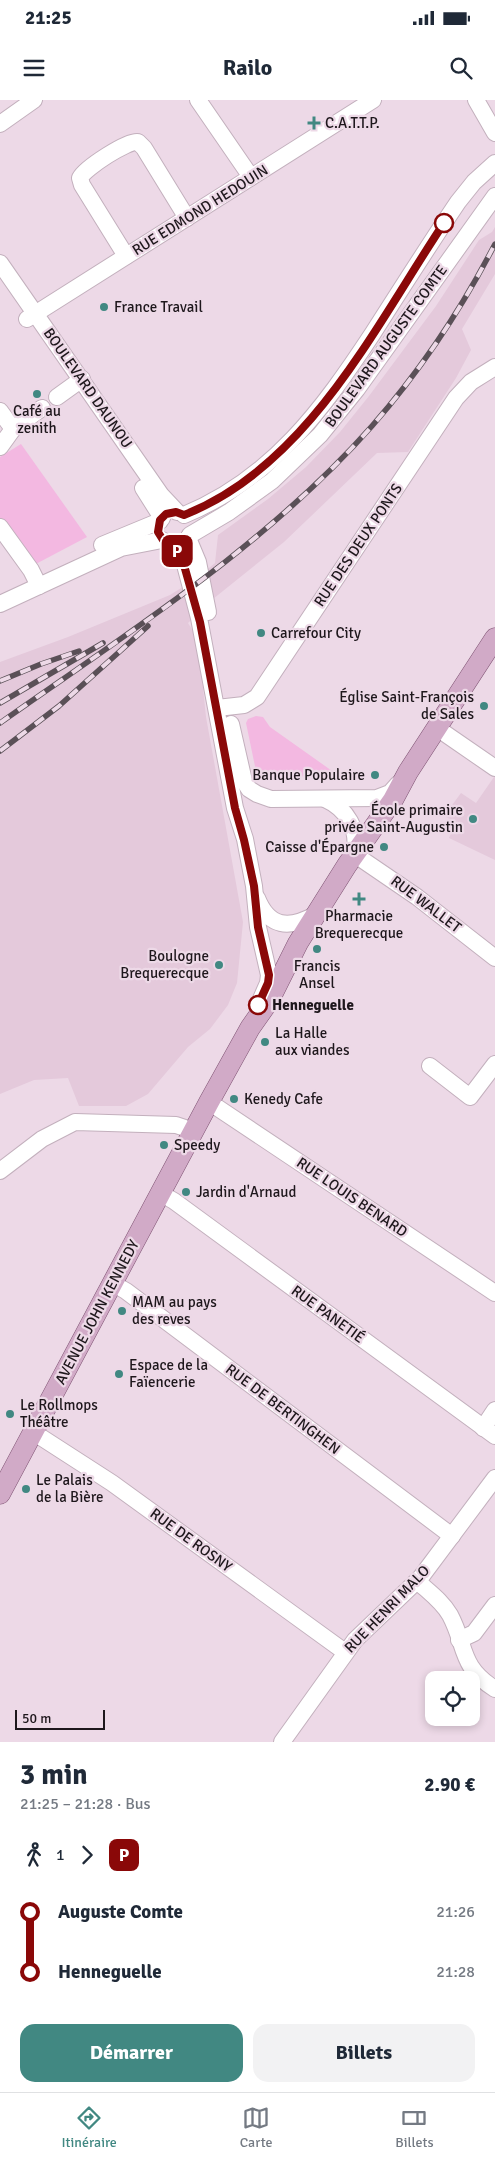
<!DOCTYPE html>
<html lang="fr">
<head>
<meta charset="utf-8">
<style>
  :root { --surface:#fff; --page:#f2f2f3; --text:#1f2937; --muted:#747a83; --line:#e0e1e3; --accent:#418882 }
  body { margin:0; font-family:Signika,sans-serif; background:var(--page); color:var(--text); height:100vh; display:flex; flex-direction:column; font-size:19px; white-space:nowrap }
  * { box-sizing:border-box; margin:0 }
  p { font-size:16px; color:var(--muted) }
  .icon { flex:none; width:28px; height:28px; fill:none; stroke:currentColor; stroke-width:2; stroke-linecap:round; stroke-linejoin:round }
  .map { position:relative; height:1642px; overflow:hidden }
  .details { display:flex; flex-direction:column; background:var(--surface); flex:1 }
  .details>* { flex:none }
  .badge { padding:0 10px; border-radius:8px; font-size:18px; line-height:32px }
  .controls { position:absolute; left:425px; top:1571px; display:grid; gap:10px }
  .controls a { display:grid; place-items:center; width:55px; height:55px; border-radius:10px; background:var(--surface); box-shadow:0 2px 8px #0003; font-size:25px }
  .scale { position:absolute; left:15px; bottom:12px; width:90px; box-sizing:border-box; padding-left:5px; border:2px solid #1e171c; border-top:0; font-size:14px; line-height:18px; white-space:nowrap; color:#1e171c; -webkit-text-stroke:4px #edd9e7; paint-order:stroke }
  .map>.badge { position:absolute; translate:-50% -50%; box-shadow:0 0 0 2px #fff }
  .legs { display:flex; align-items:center; gap:8px; height:55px; padding:0 20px; font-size:16px }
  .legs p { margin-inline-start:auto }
  .head { display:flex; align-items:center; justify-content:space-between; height:85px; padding:0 20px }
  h1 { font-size:28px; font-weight:800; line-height:38px }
  .cta { display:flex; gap:10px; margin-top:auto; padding:10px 20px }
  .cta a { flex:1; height:58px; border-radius:15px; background:var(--accent); color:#fff; font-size:20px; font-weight:800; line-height:58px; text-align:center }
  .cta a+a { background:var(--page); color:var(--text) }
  ul { padding:0 20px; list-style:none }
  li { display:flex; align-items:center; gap:18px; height:60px; font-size:19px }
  li i { display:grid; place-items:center; width:8px; height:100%; margin:0 6px; background:currentColor }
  li i::after { content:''; width:12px; height:12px; margin:-6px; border:4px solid; border-radius:50%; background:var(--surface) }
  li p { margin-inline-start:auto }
  li:first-child i { background:linear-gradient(#0000 50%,currentColor 0) }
  li:last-child i { background:linear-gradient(currentColor 50%,#0000 0) }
  .status { display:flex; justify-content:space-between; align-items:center; height:35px; padding:0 25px; background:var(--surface); direction:ltr }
  .status svg { height:14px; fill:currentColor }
  header { display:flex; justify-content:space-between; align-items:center; height:65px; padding:0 20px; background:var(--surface); font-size:22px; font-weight:800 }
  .tab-bar { display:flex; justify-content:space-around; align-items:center; height:70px; border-top:1px solid var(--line); background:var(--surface); font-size:14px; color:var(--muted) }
  .tab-bar a { display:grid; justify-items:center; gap:2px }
  .tab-bar .on { color:var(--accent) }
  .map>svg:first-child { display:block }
</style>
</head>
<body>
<div class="status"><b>21:25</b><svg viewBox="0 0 49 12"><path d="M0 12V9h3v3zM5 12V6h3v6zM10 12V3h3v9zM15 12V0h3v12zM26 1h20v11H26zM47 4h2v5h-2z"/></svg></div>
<header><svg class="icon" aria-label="menu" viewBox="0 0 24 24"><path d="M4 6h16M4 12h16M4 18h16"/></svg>Railo<svg class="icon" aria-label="search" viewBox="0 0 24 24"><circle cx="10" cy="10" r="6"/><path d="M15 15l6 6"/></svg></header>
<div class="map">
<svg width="495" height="1642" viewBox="0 0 495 1642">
  <rect width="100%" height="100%" fill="#edd9e7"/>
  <g fill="#e4c9db">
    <path d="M495,127V174L462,229L471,250L456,278L408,352L377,353L284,442L213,499L188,523L198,539L206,617L243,822L237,883L228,905L210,929L188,947L148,994L126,1006H79L68,978L34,980L0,994V562L68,537L170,495L197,478L215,463L218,435L268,399L306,367L340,332L369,296L436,206L479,140L492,132Z"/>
    <path d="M494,677H495V760L449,738L456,722L444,716L461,693L476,703Z"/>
  </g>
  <g fill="#f3b8e1">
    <path d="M21,344L87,437L32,466L0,421V357Z"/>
    <path d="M256,616L263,617L270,627L335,673L276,679L266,672L256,671L246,623L248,619Z"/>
  </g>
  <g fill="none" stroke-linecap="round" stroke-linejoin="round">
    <defs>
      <g id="minor">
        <path d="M198,0L251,77"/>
        <path d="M476,0L495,33"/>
        <path d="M0,24L34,0"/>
        <path d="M126,156L82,85L80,78C85,68 128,40 138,42L144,48L187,118"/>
        <path d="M0,163L161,395L177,412"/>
        <path d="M27,219L373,0"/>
        <path d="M57,297L82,279"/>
        <path d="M0,311L13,329"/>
        <path d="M0,347L13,329L42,308"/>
        <path d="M143,388L162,418"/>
        <path d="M184,415C272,379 323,309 373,233C401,189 429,145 458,102L474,82L495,63"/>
        <path d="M0,427L31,470L39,486"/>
        <path d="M190,435L229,412L272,381L320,335L357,289L495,96"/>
        <path d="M188,438L198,462L208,512"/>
        <path d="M102,445L160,421"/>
        <path d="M173,445L185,465L199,518L235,708L245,739L254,786L258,827L269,875L268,883L261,899"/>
        <path d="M0,504L121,448L162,440"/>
        <path d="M217,608L244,605L257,597L456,298L471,282L495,267"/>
        <path d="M231,624L244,681L249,689L257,694L271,699L377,698L390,693L398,684"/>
        <path d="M437,628L495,668"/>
        <path d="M325,699C347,709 360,730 354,754L417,797L495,858"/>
        <path d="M257,798C269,828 289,829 315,815"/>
        <path d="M430,966L470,997L495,964"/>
        <path d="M209,1002L495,1193"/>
        <path d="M0,1071L42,1039L75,1022L176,1025L194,1031"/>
        <path d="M160,1093L174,1101L495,1336"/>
        <path d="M112,1183L126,1191L452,1436"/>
        <path d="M483,1328L495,1310"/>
        <path d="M33,1332L112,1383L345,1552"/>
        <path d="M417,1481C429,1492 442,1501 450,1515C467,1547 459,1566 495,1589"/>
        <path d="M459,1540L474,1533L495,1505"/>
        <path d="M282,1642L355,1540L421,1477L495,1378"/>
      </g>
      <path id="major" d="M0,1394L209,1002L250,928L269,901L298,843L347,765L393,700L408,672L495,538"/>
    </defs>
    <use href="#minor" stroke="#c3b0bd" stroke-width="18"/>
    <use href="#major" stroke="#7e5272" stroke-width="21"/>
    <use href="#minor" stroke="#fff" stroke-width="16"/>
    <use href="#major" stroke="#d1aac7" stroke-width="20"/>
    <defs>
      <g id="rail">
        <path d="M0,581L41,564L79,551"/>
        <path d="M0,603L103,543"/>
        <path d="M0,623C129,532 267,445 372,326C421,270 461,210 495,144"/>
        <path d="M0,651L59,606L148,526"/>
      </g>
    </defs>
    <use href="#rail" stroke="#5a5057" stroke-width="5.5"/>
    <use href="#rail" stroke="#edd9e7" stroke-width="4" stroke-dasharray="11" stroke-linecap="butt"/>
  </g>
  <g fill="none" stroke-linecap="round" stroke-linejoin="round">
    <defs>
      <path id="line-1" d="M258,905L268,883L269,875L258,827L254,786L244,740L235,708L200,522L182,458L173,445L163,440L158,432L160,420L166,414L176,412L184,415C308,366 374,228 444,123"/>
    </defs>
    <use href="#line-1" stroke="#fff" stroke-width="11"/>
    <use href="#line-1" stroke="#8a0808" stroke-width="8"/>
  </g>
  <g fill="#418882" stroke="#edd9e7" stroke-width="2">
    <path d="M311.5 15.5h5v5h5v5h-5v5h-5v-5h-5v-5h5z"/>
    <circle cx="104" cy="207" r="5"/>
    <circle cx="37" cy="294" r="5"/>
    <circle cx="261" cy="533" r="5"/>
    <circle cx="484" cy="606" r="5"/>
    <circle cx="375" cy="675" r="5"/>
    <circle cx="473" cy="719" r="5"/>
    <circle cx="384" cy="747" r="5"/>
    <path d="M356.5 791.5h5v5h5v5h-5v5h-5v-5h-5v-5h5z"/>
    <circle cx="317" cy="849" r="5"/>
    <circle cx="219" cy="865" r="5"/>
    <circle cx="265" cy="942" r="5"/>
    <circle cx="234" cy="999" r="5"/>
    <circle cx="164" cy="1045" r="5"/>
    <circle cx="186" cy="1092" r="5"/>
    <circle cx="122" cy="1211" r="5"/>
    <circle cx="119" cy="1274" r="5"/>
    <circle cx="10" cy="1314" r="5"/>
    <circle cx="26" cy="1389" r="5"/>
  </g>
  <g fill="#fff" stroke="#8a0808" stroke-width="2.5">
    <circle cx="444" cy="123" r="9"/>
    <circle cx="258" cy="905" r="9"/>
  </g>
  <g text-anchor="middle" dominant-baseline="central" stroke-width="4.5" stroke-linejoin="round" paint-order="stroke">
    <g font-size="15" fill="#1e171c" stroke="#edd9e7" text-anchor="start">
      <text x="325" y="23">C.A.T.T.P.</text>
      <text x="114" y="207">France Travail</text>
      <text x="37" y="311" text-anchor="middle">Café au<tspan x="37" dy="17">zenith</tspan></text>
      <text x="271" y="533">Carrefour City</text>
      <text x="474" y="597" text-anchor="end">Église Saint-François<tspan x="474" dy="17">de Sales</tspan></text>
      <text x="365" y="675" text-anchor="end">Banque Populaire</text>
      <text x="463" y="710" text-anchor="end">École primaire<tspan x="463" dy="17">privée Saint-Augustin</tspan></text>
      <text x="374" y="747" text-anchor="end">Caisse d'Épargne</text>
      <text x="359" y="816" text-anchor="middle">Pharmacie<tspan x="359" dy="17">Brequerecque</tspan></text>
      <text x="209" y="856" text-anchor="end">Boulogne<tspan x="209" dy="17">Brequerecque</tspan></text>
      <text x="317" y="866" text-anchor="middle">Francis<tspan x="317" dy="17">Ansel</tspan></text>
      <text x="275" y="933">La Halle<tspan x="275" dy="17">aux viandes</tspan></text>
      <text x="244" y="999">Kenedy Cafe</text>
      <text x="174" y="1045">Speedy</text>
      <text x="196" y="1092">Jardin d'Arnaud</text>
      <text x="132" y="1202">MAM au pays<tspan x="132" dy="17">des reves</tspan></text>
      <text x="129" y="1265">Espace de la<tspan x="129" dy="17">Faïencerie</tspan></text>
      <text x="20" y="1305">Le Rollmops<tspan x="20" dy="17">Théâtre</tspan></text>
      <text x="36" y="1380">Le Palais<tspan x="36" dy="17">de la Bière</tspan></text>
    </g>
    <g font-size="15" fill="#1e171c" stroke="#edd9e7">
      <text transform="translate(200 110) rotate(-32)">RUE EDMOND HEDOUIN</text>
      <text transform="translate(386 246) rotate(-54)">BOULEVARD AUGUSTE COMTE</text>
      <text transform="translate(88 288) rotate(55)">BOULEVARD DAUNOU</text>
      <text transform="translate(358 445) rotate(-56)">RUE DES DEUX PONTS</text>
      <text transform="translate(426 804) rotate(37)">RUE WALLET</text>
      <text transform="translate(352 1097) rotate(34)">RUE LOUIS BENARD</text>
      <text transform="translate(97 1212) rotate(-62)">AVENUE JOHN KENNEDY</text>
      <text transform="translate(328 1214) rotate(36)">RUE PANETIÉ</text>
      <text transform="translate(283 1309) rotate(37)">RUE DE BERTINGHEN</text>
      <text transform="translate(191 1440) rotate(36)">RUE DE ROSNY</text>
      <text transform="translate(387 1509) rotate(-46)">RUE HENRI MALO</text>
    </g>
    <g font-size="15" font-weight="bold" fill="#1e171c" stroke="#edd9e7" text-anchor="start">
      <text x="272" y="905">Henneguelle</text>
    </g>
  </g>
</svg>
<div class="controls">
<a><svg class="icon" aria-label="locate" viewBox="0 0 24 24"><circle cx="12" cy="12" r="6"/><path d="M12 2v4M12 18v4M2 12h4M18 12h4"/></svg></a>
</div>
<div class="scale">50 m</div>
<b class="badge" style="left:177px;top:451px;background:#8a0808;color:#fff">P</b>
</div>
<section class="details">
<div class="head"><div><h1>3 min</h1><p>21:25 – 21:28 · Bus</p></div><b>2.90 €</b></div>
<div class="legs"><svg class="icon" aria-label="walk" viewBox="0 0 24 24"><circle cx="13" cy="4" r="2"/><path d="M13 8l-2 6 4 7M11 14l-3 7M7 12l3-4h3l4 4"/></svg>1<svg class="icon" aria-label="forward" viewBox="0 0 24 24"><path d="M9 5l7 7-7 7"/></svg><b class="badge" style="background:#8a0808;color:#fff">P</b></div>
<ul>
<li><i style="color:#8a0808"></i><b>Auguste Comte</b><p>21:26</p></li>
<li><i style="color:#8a0808"></i><b>Henneguelle</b><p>21:28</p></li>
</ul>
<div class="cta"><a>Démarrer</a><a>Billets</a></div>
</section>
<nav class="tab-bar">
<a class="on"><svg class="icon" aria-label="directions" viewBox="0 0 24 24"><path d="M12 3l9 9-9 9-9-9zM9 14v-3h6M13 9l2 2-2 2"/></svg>Itinéraire</a>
<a><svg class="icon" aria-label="map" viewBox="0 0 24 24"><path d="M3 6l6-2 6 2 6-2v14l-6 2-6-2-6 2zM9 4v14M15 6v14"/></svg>Carte</a>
<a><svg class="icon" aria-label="tickets" viewBox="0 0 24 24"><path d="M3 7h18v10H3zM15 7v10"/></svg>Billets</a>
</nav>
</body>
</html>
